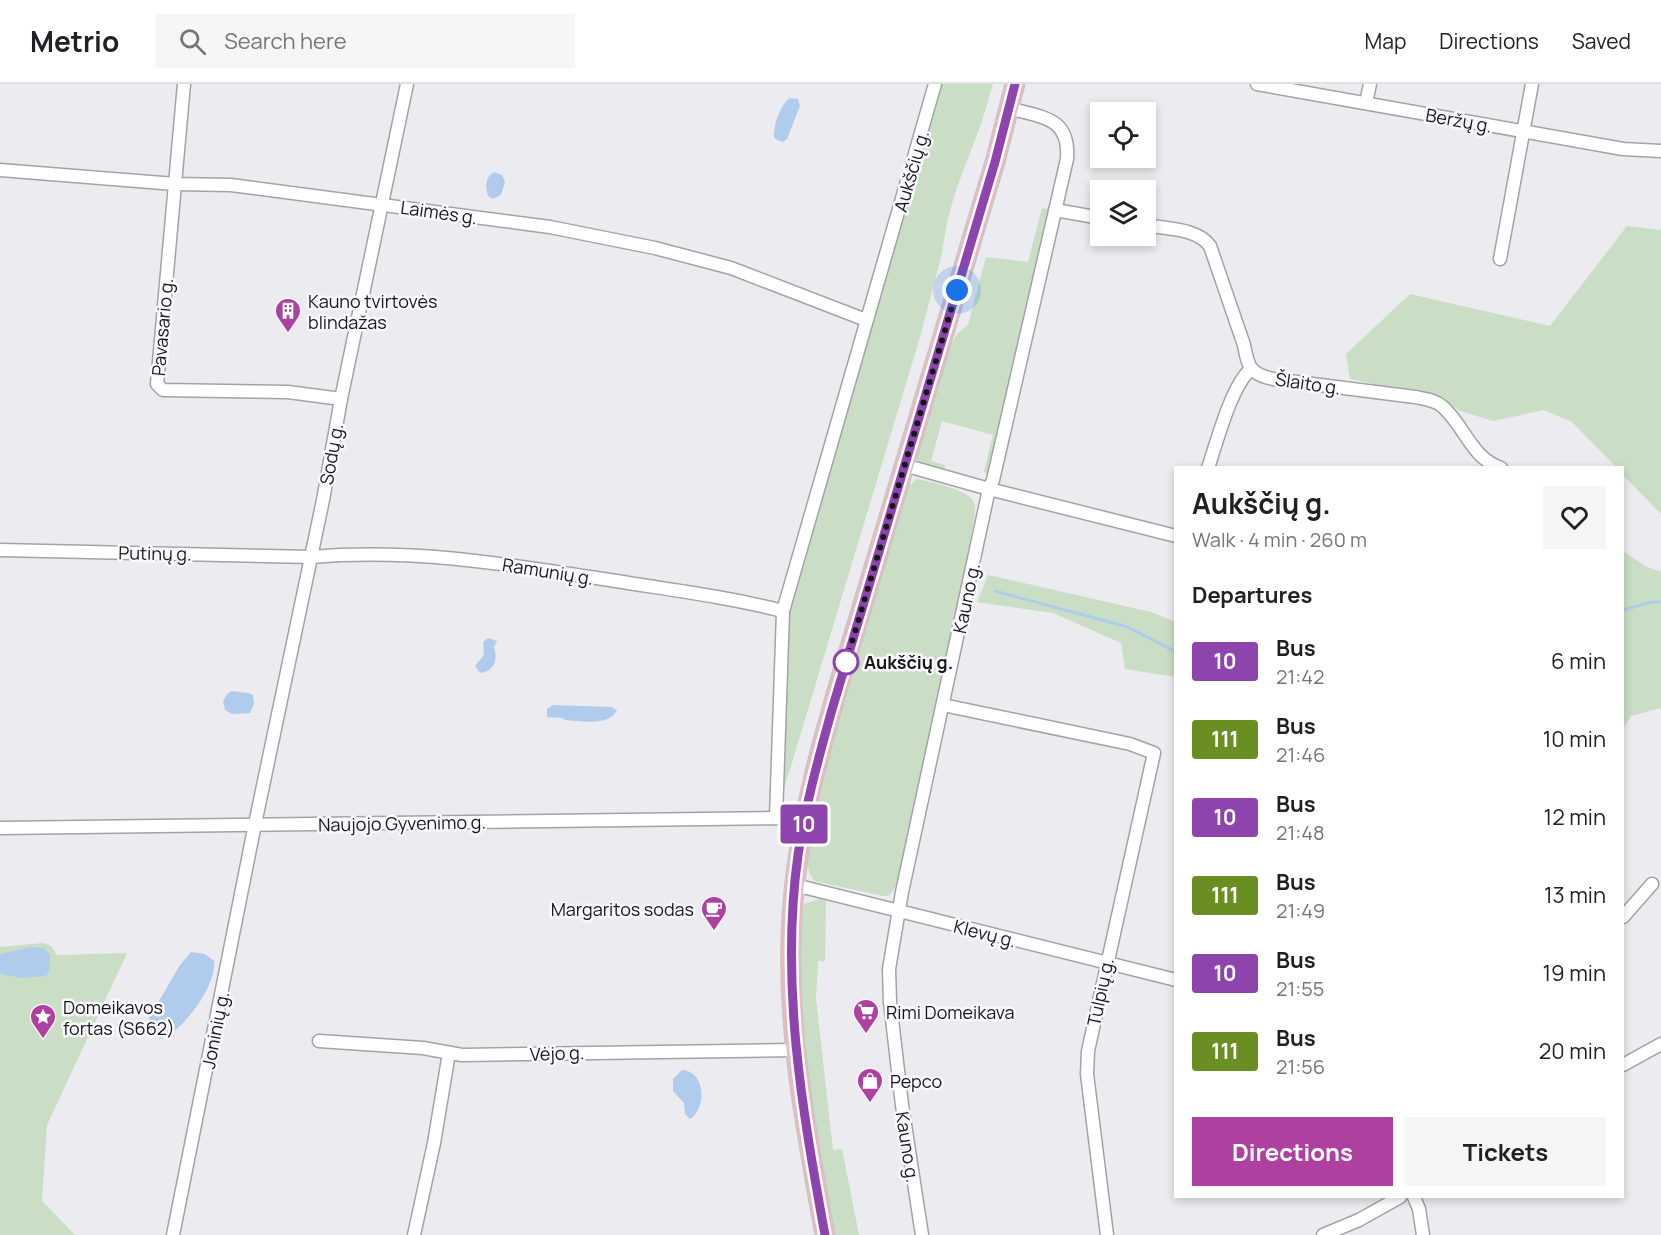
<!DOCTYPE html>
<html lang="en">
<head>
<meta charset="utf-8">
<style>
  :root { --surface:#fff; --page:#f6f6f6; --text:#202124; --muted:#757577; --line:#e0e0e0; --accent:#ae409f }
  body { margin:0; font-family:Manrope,sans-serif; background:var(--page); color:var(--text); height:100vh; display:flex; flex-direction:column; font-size:22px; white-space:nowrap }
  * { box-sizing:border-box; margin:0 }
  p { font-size:20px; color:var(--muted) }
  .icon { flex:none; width:33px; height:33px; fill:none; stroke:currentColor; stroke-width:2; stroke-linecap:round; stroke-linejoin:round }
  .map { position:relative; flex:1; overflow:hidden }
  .side { position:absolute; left:1174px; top:382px; width:450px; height:732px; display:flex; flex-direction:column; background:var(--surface); border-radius:0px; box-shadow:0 3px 9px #0003 }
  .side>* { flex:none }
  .badge { padding:0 12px; border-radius:4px; font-size:21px; line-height:39px }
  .tools { position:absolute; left:1090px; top:18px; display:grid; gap:12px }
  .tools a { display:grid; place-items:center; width:66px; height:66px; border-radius:0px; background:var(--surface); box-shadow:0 3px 9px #0003; font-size:30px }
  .you { position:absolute; width:30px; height:30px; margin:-15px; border:4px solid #fff; border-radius:50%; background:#1a73e8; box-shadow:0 0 0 9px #1a73e833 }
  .map>.badge { position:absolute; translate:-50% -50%; box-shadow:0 0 0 3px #fff }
  h2 { padding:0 18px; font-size:22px; line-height:54px }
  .round { display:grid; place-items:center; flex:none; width:63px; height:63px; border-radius:0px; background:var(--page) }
  .summary { display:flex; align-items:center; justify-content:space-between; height:102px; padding:0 18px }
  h1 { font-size:28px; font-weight:700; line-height:45px }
  .primary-button { display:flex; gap:12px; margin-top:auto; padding:12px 18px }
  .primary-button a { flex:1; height:69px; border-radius:0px; background:var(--accent); color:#fff; font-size:24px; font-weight:700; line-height:69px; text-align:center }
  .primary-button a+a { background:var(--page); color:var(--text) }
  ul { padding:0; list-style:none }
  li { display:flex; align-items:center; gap:18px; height:78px; padding:0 18px }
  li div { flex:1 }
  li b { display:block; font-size:22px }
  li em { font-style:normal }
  li .badge { min-width:66px; font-weight:700; text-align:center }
  header { display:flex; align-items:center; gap:36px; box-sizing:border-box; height:84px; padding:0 30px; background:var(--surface); border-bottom:2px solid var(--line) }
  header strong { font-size:28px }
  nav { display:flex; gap:33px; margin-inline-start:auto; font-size:21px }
  .search { width:420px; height:54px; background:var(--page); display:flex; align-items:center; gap:15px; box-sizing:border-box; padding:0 21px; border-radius:0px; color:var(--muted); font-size:22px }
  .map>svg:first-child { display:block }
</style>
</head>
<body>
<header>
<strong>Metrio</strong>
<div class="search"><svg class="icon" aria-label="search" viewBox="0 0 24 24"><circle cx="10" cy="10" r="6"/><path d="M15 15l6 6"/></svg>Search here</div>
<nav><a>Map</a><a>Directions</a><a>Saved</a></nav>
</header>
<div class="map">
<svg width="1661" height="1151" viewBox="0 0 1661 1151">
  <rect width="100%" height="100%" fill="#ebebf0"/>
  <g fill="#c9dec4">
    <path d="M935,0H993L982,37L957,103L948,134L941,173L920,253L785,702L777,669L783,527Z"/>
    <path d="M1042,124L1051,126L1030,216L1026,226L989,394L984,387L993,351L942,337L931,377L945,381V384C936,385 921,382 916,374L937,302L950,263L957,250L968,241L986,173L1028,178Z"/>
    <path d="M1627,142L1661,146V430L1623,391V384H1617L1572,338L1544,326L1493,337L1460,327L1442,314L1350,295L1346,270L1410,210L1550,242Z"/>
    <path d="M917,395C931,398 961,404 972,415C975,419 975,424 975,429L946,589L902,779L895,804L888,812H883L814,797L809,788L807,776L820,702L907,403Z"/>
    <path d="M1623,467L1645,482L1661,488V624L1631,632L1623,645Z"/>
    <path d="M988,491L1151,528L1176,538V593L1125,585L1121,559L1053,529L977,518Z"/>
    <path d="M819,815L826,817L825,877H818L816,914L833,1066L842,1065L859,1151H835C819,1061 796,961 800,870C800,853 799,836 804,820Z"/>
    <path d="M44,859L51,862L57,871L127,869L47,1041L42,1117L75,1151H0V863Z"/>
  </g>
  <g fill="#b0ccec">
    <path d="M790,14L798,15L800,22L787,55L783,58L777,56L774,53C773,42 781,19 790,14Z"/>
    <path d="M494,88L502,91L505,98L501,111L493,115L488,112C485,103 485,93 494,88Z"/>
    <path d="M488,554L497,557L494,563C498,576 495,587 480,589L475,582L484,571L483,558Z"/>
    <path d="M232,607L248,609L253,611L254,620L250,629L232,630L225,626L223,617L228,609Z"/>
    <path d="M553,621L612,623L617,626C609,643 580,637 565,636L562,634L547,633V625Z"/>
    <path d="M32,863L44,864L50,871V886L46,892L22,894L0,890V870Z"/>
    <path d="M191,868L205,870L214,877C217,901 183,948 160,955L148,944L149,934L180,881Z"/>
    <path d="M682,986C706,987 707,1025 690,1035L685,1030L684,1019L673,1007V995Z"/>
  </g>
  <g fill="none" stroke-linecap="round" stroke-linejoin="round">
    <g stroke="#b0ccec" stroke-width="3">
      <path d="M995,507L1128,543L1176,568"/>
      <path d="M1623,526L1652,518H1661"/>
    </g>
    <defs>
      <g id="street">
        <path d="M184,0L157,300L163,306L288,308L341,315"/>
        <path d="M1257,0L1623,65L1661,67"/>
        <path d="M1366,19L1370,0"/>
        <path d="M0,86L175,100L231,101L550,143L655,164L731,184L866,236"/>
        <path d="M1055,126L1101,134"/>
        <path d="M1146,141C1167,145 1197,144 1210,162L1244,261C1248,283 1250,290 1273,295L1415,313C1425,315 1435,316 1442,322C1465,342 1471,374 1501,384"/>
        <path d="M1500,175L1532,0"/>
        <path d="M904,381L989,405L1176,452"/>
        <path d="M1208,384C1217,358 1231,302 1251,285"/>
        <path d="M0,466L311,473C415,464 513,481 616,497C672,506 728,513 783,527"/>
        <path d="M943,621L1130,660L1154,669L1088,967L1087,990L1107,1151"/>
        <path d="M776,734L783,527L935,0"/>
        <path d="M0,744L776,734L804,737"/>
        <path d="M794,802L807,804L1176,896"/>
        <path d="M1623,833L1652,800"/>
        <path d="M319,957L423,964L462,971L795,966"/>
        <path d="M1623,981L1661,960"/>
        <path d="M1414,1113L1419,1125L1423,1151"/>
        <path d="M173,1151L255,740L323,416L341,315L407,0"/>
        <path d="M414,1151L434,1059L449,969"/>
        <path d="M922,1151L902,1021L890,918L889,885L902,808L989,405L993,396L1067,75C1070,33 1043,34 1009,24"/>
        <path d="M1323,1151L1359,1136L1400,1113"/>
      </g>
      <path id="primary" d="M825,1151C806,1046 785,940 792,832C799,719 836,611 868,503C910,361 953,220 995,78L1015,0"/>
    </defs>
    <use href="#street" stroke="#a3a3a7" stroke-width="15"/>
    <use href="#primary" stroke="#c7c7c8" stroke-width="21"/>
    <use href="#street" stroke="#fff" stroke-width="12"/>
    <use href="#primary" stroke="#eeb7c0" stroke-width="18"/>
  </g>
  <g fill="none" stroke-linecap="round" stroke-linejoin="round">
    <defs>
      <path id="line" d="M825,1151C802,1025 780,899 798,771C805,723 818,676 831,629L995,78L1015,0"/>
    </defs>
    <use href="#line" stroke="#fff" stroke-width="14"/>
    <use href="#line" stroke="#8e44ad" stroke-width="9"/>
    <path stroke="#161618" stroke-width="6" stroke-dasharray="0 10.8" d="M846,578L843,588L957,206"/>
  </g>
  <defs>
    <symbol id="building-pin" viewBox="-11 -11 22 30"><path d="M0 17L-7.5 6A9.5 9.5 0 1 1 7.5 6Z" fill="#ae409f" stroke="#f9f8fd"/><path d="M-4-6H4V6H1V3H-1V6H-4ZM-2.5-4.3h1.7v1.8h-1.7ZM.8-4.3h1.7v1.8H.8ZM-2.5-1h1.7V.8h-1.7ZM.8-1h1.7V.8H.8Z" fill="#fff"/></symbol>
    <symbol id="cafe-pin" viewBox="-11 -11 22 30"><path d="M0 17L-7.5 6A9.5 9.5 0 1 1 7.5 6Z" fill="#ae409f" stroke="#f9f8fd"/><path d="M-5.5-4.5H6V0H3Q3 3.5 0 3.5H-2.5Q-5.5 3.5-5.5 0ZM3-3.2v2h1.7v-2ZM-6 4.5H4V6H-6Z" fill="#fff"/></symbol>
    <symbol id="supermarket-pin" viewBox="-11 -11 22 30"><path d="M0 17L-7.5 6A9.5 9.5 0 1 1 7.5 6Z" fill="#ae409f" stroke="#f9f8fd"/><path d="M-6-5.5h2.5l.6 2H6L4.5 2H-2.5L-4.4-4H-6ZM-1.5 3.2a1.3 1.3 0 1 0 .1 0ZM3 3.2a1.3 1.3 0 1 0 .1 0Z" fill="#fff"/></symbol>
    <symbol id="sight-pin" viewBox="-11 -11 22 30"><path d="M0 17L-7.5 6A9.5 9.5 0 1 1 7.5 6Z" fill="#ae409f" stroke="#f9f8fd"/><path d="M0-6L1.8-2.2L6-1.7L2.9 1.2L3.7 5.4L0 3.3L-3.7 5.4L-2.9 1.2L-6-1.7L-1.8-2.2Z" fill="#fff"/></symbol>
    <symbol id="shop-pin" viewBox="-11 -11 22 30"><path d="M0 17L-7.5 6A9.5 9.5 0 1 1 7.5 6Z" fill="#ae409f" stroke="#f9f8fd"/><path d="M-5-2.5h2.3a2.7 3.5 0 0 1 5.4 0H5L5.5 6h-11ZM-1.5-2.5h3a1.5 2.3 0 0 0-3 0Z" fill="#fff"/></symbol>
  </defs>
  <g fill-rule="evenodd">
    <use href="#building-pin" x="273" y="212" width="30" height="40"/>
    <use href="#cafe-pin" x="699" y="810" width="30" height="40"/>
    <use href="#supermarket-pin" x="851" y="913" width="30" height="40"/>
    <use href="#sight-pin" x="28" y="918" width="30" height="40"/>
    <use href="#shop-pin" x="855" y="982" width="30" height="40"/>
  </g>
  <circle fill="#fff" stroke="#8e44ad" stroke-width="3" cx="846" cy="578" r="12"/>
  <g text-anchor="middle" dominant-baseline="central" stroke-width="5" stroke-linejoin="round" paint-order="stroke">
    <g font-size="18" fill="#161618" stroke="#f9f8fd">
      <text transform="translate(1459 36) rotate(10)">Beržų g.</text>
      <text transform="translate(911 87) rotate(-74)">Aukščių g.</text>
      <text transform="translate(439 128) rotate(8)">Laimės g.</text>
      <text transform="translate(162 243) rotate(-85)">Pavasario g.</text>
      <text transform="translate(1308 299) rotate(8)">Šlaito g.</text>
      <text transform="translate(331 370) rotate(-80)">Sodų g.</text>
      <text transform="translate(155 469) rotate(1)">Putinų g.</text>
      <text transform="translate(548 487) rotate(9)">Ramunių g.</text>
      <text transform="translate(966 514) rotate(-78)">Kauno g.</text>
      <text transform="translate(402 739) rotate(-1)">Naujojo Gyvenimo g.</text>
      <text transform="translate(985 849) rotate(14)">Klevų g.</text>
      <text transform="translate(1100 908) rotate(-78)">Tulpių g.</text>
      <text transform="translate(215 946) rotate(-79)">Joninių g.</text>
      <text transform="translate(557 969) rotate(-2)">Vėjo g.</text>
      <text transform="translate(908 1063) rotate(81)">Kauno g.</text>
    </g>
    <g font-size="18" fill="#161618" stroke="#f9f8fd" text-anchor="start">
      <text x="308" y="217">Kauno tvirtovės<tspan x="308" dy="21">blindažas</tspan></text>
      <text x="694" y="825" text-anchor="end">Margaritos sodas</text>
      <text x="63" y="923">Domeikavos<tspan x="63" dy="21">fortas (S662)</tspan></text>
      <text x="886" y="928">Rimi Domeikava</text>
      <text x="890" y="997">Pepco</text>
    </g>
    <g font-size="18" font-weight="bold" fill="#161618" stroke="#f9f8fd" text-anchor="start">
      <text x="864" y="578">Aukščių g.</text>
    </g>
  </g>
</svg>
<div class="tools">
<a><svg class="icon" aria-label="locate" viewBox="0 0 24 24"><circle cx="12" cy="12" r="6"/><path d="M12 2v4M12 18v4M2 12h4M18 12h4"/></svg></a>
<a><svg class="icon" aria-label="layers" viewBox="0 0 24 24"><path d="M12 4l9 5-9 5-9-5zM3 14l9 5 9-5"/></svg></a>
</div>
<div class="you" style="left:957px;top:206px"></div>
<b class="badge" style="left:804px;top:740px;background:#8e44ad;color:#fff">10</b>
<section class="side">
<div class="summary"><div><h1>Aukščių g.</h1><p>Walk · 4 min · 260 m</p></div><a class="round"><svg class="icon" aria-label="heart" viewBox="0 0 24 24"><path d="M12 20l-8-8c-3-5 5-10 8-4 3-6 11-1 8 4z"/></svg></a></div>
<h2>Departures</h2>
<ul>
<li><span class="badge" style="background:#8e44ad;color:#fff">10</span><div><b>Bus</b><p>21:42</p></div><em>6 min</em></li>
<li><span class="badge" style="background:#6b8e23;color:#fff">111</span><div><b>Bus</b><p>21:46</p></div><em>10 min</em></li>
<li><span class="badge" style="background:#8e44ad;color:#fff">10</span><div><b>Bus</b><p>21:48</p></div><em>12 min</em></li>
<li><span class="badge" style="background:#6b8e23;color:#fff">111</span><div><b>Bus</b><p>21:49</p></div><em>13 min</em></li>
<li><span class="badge" style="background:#8e44ad;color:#fff">10</span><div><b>Bus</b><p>21:55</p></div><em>19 min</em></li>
<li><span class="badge" style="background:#6b8e23;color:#fff">111</span><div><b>Bus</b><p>21:56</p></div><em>20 min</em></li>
</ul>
<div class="primary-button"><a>Directions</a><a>Tickets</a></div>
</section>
</div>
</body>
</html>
